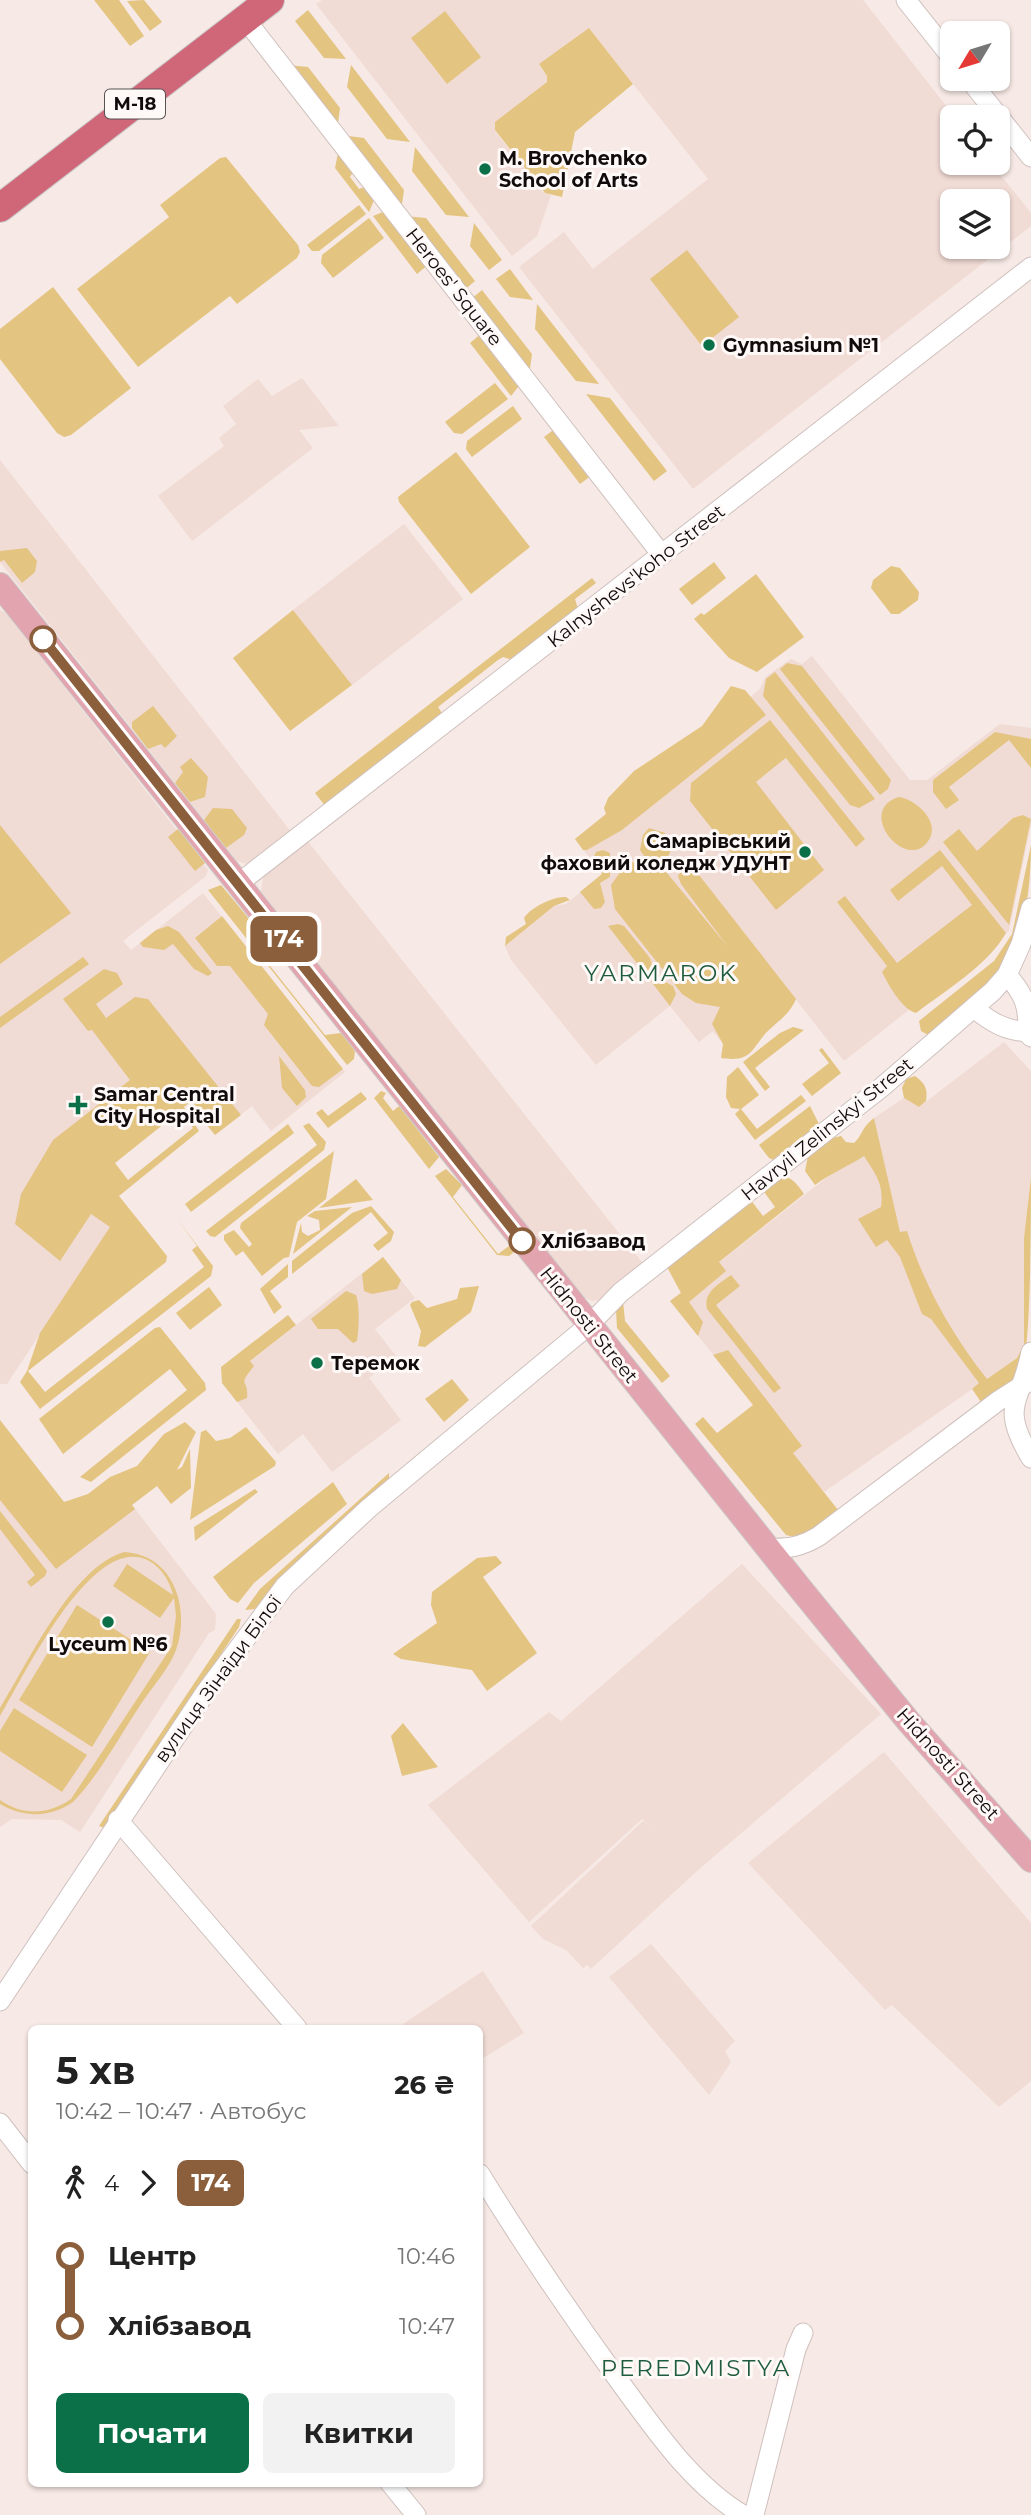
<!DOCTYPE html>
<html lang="uk">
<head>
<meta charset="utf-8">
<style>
  :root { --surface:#fff; --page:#f2f2f2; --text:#222; --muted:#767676; --accent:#0b7047 }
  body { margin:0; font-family:Montserrat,sans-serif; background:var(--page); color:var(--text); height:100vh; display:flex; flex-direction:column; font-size:26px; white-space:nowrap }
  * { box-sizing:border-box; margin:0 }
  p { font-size:23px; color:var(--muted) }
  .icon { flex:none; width:38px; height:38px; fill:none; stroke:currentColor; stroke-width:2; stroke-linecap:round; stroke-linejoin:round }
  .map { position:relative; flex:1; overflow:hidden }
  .sheet { position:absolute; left:28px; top:2025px; width:455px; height:462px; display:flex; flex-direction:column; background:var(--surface); border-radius:10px; box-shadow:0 2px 5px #0004 }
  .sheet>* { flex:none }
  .badge { padding:0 14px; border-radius:10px; font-size:24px; line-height:46px }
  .needle { width:46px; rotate:232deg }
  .buttons { position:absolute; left:940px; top:21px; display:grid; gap:14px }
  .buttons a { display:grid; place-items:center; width:70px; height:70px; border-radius:10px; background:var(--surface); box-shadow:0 2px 5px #0004; font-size:35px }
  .map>.badge { position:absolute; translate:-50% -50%; box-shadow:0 0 0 4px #fff }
  .legs { display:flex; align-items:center; gap:10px; height:77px; padding:0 28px; font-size:23px }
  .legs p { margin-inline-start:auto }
  .headline { display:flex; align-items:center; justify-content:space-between; height:119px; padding:0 28px }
  h1 { font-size:38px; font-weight:700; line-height:52px }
  .cta { display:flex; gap:14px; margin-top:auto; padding:14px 28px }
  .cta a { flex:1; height:80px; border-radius:10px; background:var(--accent); color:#fff; font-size:28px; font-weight:700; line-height:80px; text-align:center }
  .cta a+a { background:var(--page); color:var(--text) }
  ul { padding:0 28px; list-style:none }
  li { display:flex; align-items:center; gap:24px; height:70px; font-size:26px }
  li i { display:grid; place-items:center; width:10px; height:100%; margin:0 9px; background:currentColor }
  li i::after { content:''; width:18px; height:18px; margin:-9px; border:5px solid; border-radius:50%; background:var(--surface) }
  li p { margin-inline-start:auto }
  li:first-child i { background:linear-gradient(#0000 50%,currentColor 0) }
  li:last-child i { background:linear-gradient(currentColor 50%,#0000 0) }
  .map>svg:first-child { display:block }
</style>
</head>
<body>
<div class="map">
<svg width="1031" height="2515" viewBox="0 0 1031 2515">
  <rect width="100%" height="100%" fill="#f7e9e5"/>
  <g fill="#f1dbd5" fill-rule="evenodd">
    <path d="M322,0H863L955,117H952V163H991L1031,213V226L693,489L519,267L564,232L593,269L708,179L590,29L539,65L547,76V82L495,123V131L544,193L551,195L537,236L512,256L316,4ZM952,201H998V247H952Z"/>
    <path d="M302,378L339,426L299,430L313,448L192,541L158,496L224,446L219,438L236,424L223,406L258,379L272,396Z"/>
    <path d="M0,460L292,833L247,864L237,861L0,562Z"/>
    <path d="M404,524L463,599L352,685L293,610Z"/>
    <path d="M0,610L6,613L208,870L206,876L123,941L131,950L203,893L345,1072L271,1131L252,1106L215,1135L178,1089L78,1166L118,1216L7,1384H0Z"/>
    <path d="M812,656L910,780H927L1000,724L1031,728V824L1009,931L844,1061L790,992L723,1044L713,1031L699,1042L670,1006L596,1065L511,960L505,946L554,906L566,904L602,874L575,839L760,689L765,677L791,659L802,664Z"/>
    <path d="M306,839L645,1266L601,1300L592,1301L583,1297L261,891L264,872Z"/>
    <path d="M1004,1042L1031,1071V1177L1024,1238V1344L1017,1358L824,1492L670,1301L878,1137L874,1118L904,1098L919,1107Z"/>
    <path d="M383,1257L415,1298L375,1329L396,1356L369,1378L401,1420L332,1472L303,1434L278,1454L222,1383Z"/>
    <path d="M0,1420L64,1502L100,1496L132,1505L216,1614L215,1630L209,1633L80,1832L61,1820L12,1819L0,1827Z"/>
    <path d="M742,1564L881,1714L697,1871L591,1969L587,1965L583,1968L566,1950L543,1939L531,1926L643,1821L653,1828L642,1819L529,1922L428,1805L549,1712L561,1721Z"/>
    <path d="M884,1752L1031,1923V2081L999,2107L892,2005L885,2010L748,1863Z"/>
    <path d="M651,1944L735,2041L725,2051L731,2062L709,2095L609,1977Z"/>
    <path d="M483,1971L524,2033L480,2060V2028H406L403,2024Z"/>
  </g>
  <g fill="#e4c481" fill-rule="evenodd">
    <path d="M94,0H119L144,36L130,46Z"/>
    <path d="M144,0L162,22L150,31L127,1Z"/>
    <path d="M308,10L346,59L324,58L295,21Z"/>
    <path d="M445,11L481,57L447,84L411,38Z"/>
    <path d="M589,28L633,84L575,132L562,197L545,193L495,130V122L547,82V76L539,64Z"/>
    <path d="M287,65L308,67L340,108L337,130Z"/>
    <path d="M351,65L410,142L387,139L347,87Z"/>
    <path d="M341,135L364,138L404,190L401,211Z"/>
    <path d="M415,147L469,217L446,215L412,171Z"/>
    <path d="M339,148L355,169L350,177L359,189L368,186L375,198L369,212L335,168Z"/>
    <path d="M226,157L298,245L300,252L297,258L237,304L230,296L138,367L77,289L169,217L160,205L220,158Z"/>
    <path d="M359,205L366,214L319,251H312L307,245Z"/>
    <path d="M383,212L429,264L417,274L373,216Z"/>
    <path d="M404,216L426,218L475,281L463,291Z"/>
    <path d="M369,218L384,238L333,278L321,263L322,255Z"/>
    <path d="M474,223L502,260L489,270L470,246Z"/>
    <path d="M687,250L739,317L702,346L650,279Z"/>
    <path d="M510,269L533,300L510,297L496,279Z"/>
    <path d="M53,287L131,388L71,435L64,437L57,433L0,359V329Z"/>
    <path d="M482,290L532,354L529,376L470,300Z"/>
    <path d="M537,304L599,384L576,381L535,329Z"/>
    <path d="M482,333L518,381V387L511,396L470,343Z"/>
    <path d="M495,383L508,399L462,434L454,433L445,422Z"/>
    <path d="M586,394L610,398L667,471L654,481Z"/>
    <path d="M513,406L522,419L472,457L466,449L467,441Z"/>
    <path d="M556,428L592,475L580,484L544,437Z"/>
    <path d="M456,452L530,547L471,594L399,502L398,497Z"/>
    <path d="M27,548L37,561L35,572L22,583L4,560L0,562V551Z"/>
    <path d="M714,562L726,578L692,605L679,589Z"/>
    <path d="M891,566L900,568L919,592L918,600L899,614H891L871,588L873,580Z"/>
    <path d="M756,574L804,637L757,672L729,658L694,619L701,613L704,615Z"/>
    <path d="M592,578L596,583L575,599L579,612L516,661L503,657L498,660L438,707L444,716L326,807L315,793Z"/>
    <path d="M293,610L352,685L290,731L233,658Z"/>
    <path d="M787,663L802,666L891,780L888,789L880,795L780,669Z"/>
    <path d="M775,672L875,799L859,808L850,805L763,696L766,679Z"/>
    <path d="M731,686L745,690L766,715L622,830L587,850H583L575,839L606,814L604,808L608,798L634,771L702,726Z"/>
    <path d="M153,706L177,736L165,748L161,744L148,749L132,728V722Z"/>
    <path d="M770,720L865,839L856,847L786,758L783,760L756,782L824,870L776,910L690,801L691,783Z"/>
    <path d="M995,732L1031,739V768L1009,740L949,787L959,800L946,809L933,792V780Z"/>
    <path d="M191,758L208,777L205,797L190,802L175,783L183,772L180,767Z"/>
    <path d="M899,797C918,800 944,825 926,844C903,869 856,810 899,797Z"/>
    <path d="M213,808L232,809L247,828L244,835L226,848L204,820Z"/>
    <path d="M1023,815L1031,819L1009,925L943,842L959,829L977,851L1013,818Z"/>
    <path d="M0,825L71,913L0,964Z"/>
    <path d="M649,828L665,833C673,846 674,857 658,862L728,947L681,884L678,876L684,866H692L796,999C790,1013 781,1019 770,1029C751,1046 755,1063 721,1058L723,1044L712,1024L720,1007L696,1003L682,994L615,909L611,885L626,864L646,859L640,850L643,835Z"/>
    <path d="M178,829L205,863L195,871L168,837Z"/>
    <path d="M1031,845C1031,888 1025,944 995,979C977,1000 951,1018 930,1036L921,1031L919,1021L994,961L1012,934Z"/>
    <path d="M603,850L610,853V877L600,883L605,902L601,908L594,909L580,892L602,874L592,861L596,852Z"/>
    <path d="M940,850L1006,933C987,966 946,990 916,1013C902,1009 889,986 882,972L887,966L837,902L845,896L897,963L972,905L942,866L898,901L890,890Z"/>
    <path d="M221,885L255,926L251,942L325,1035L341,1033L355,1051L354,1059L347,1065L208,890Z"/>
    <path d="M566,897L570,900L554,906L505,946L506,937L526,924L524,918C530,908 553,896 566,897Z"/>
    <path d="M222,916L343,1069L319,1087L312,1086L264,1025L268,1014L230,966H217L195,938Z"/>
    <path d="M618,924L624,926L650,958L656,977L673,986L676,994L670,1006L608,926Z"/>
    <path d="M168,926L179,932L212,973L208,976L194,969L173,944L164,950L143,947L140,943L156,930Z"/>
    <path d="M83,957L89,964L0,1028V1017Z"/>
    <path d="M104,969L117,973L123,984L96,1004L106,1018L135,997L148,999L241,1115L215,1135L189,1103L184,1107L199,1131L119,1196L167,1256L166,1262L28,1371L45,1392L204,1267L192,1250L197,1246L177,1219L213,1266L211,1276L40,1409L20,1382L27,1371L40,1333L110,1227L91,1214L60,1261L15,1224L21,1194L53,1140L130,1080L92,1030L88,1031L63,999ZM180,1111L193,1128L128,1180L115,1163Z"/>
    <path d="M793,1027L804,1030L755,1068L770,1087L765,1091L743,1062L780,1033Z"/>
    <path d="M822,1048L841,1073L812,1096L802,1084L829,1063L819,1050Z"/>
    <path d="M279,1056L305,1090L306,1097L297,1106L282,1088Z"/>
    <path d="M738,1067L759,1095L741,1109L757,1129L801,1095L806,1101L755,1140L735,1114L740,1109L731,1108L726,1097L727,1077Z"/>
    <path d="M915,1076C925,1083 928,1089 926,1101L919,1107L904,1098L902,1088L906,1079Z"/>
    <path d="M381,1091L386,1093L383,1098L393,1111L399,1106L439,1157L429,1169L374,1098Z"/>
    <path d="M361,1092L367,1099L328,1128L316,1113L322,1109L328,1116Z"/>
    <path d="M810,1106L820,1126L776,1161L769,1158L759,1145Z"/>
    <path d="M874,1118L900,1232L907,1231C924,1285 952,1335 987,1379L1017,1358L1024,1344V1238L1031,1177C1031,1218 1031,1336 1023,1368C1015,1384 996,1393 981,1402L972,1389L979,1383L931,1319L922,1314L900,1257L887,1240L876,1247L858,1219L881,1207C884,1184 876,1175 864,1156C847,1167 831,1173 815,1185L805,1171L808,1156L832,1138L841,1136L846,1142L854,1143C863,1135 860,1129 874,1118Z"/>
    <path d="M309,1123L326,1142L324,1150L215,1237L210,1236L206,1231L317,1145L303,1126Z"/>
    <path d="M288,1124L294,1133L191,1212L185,1204Z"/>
    <path d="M334,1151L326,1199L297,1222L289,1257L284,1258L262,1276L243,1251L236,1256L224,1240V1235L234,1230L249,1247L252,1244L240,1228L241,1223Z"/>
    <path d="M446,1169L462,1185L453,1197L498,1254L509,1246L514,1252L509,1256L497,1255L435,1176Z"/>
    <path d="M779,1176C792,1176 797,1184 804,1194L719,1262L726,1271L689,1302L703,1322L698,1336L670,1301L681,1293L667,1267L750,1199L763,1216L775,1207L762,1189Z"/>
    <path d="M356,1179L373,1200L319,1208Z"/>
    <path d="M371,1206L394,1232L391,1241L378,1251L373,1245L388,1233L371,1212L292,1274V1261L352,1213Z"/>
    <path d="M352,1207L293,1254L301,1223L302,1232L308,1236L320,1230L319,1220L307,1216L315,1211Z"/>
    <path d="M383,1257L401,1280L397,1289L372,1294L364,1291L362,1274Z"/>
    <path d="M288,1264V1277L270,1291L282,1307L274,1314L260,1289Z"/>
    <path d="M731,1275L740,1286L716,1305L781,1388L774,1393L707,1309C703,1292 719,1284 731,1275Z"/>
    <path d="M479,1286L471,1312L425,1347L418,1346L421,1331L410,1305L412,1302L419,1300L427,1308L457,1299L460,1288Z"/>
    <path d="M209,1287L222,1305L190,1330L176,1313Z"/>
    <path d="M346,1291L356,1295C360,1306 359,1330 357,1341L353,1343L338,1329H318L311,1319Z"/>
    <path d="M623,1301L625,1321L670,1376L662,1383L617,1328L616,1310Z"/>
    <path d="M288,1315L296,1325L250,1361L254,1366C236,1388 249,1377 247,1398L237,1402L222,1383L221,1367Z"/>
    <path d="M160,1327L205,1383L206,1390L91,1482L80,1477L187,1390L170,1369L63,1454L39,1419L155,1328Z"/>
    <path d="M728,1350L802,1446L793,1453L842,1515L802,1539L786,1535L695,1424L703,1417L717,1433L753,1405L713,1355Z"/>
    <path d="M452,1379L469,1400L444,1422L425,1399Z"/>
    <path d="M0,1420L64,1502L88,1494L110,1477L137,1466L164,1434L185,1422L196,1432L177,1470L182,1467L190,1449L191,1488L171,1504L157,1486L132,1505L135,1509L56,1569L0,1500Z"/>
    <path d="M246,1427L276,1462L275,1466L190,1520L201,1432L206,1430L216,1441L230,1438Z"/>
    <path d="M389,1473V1480L270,1591L255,1609L245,1610L260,1589Z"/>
    <path d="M333,1482L347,1504L254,1583L238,1603L230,1599L213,1577Z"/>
    <path d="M255,1489L258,1492L195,1541L194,1527Z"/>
    <path d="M0,1511L47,1571L45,1576L31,1587L27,1582L35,1575L0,1529Z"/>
    <path d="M124,1552C173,1554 191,1608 176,1650C169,1669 152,1687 141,1704C119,1737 100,1774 73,1802C49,1818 25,1818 0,1804V1800C23,1816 48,1815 71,1799L172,1646L176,1616L174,1598L160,1618L113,1586L127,1564L173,1595C170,1581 160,1565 145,1559C90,1537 24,1676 0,1716V1708C28,1663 72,1567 124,1552Z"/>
    <path d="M496,1556L502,1563L483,1577L537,1653L487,1691L472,1670L401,1659L393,1654L437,1623L431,1605L432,1592L477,1558Z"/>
    <path d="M77,1605L150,1652L92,1747L19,1700Z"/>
    <path d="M237,1619H241L239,1627L105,1828L99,1826Z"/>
    <path d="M14,1708L87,1755L62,1792L0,1751V1731Z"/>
    <path d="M403,1723L438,1767L402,1776L391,1736Z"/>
  </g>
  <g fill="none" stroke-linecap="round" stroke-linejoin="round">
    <defs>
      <g id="minor">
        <path d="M906,0L952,58"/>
        <path d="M245,19L662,555"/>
        <path d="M969,79L1031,157"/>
        <path d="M239,883L1031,267"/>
        <path d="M1007,975C1023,993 1030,1007 1027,1032L1031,1037"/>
        <path d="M975,1009C992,1023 1005,1030 1027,1032"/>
        <path d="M1031,1352C1022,1402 998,1404 1031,1458"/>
        <path d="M767,1548C788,1549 801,1547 819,1536L998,1401L1031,1380"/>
        <path d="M118,1820L297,2028"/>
        <path d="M0,2001L205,1693L285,1586L369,1508L589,1325L621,1292L882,1087L993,991L1007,975L1021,944L1031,908"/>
        <path d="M0,2123L32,2164"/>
        <path d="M480,2174C523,2244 569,2312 617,2378C653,2427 691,2484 743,2515"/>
        <path d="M390,2483L416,2515"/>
        <path d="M754,2515L796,2349L803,2333"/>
      </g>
      <path id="major" d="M0,585L799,1587L909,1722L1031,1860"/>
      <path id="highway" d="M0,208L270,0"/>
    </defs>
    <use href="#minor" stroke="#cfc1be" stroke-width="21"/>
    <use href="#major" stroke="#cbcac9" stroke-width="26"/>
    <use href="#highway" stroke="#cbcac9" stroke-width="30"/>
    <use href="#minor" stroke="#fff" stroke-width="19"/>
    <use href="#major" stroke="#e2a4af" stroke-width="24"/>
    <use href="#highway" stroke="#cf6779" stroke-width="28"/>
  </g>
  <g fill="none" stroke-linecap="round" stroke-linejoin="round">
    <defs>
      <path id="line-1" d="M43,639L522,1241"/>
    </defs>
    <use href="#line-1" stroke="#fff" stroke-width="16"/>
    <use href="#line-1" stroke="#8b5e3c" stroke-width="10"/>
  </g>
  <g fill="#0b7047" stroke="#fef8f7" stroke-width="2.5">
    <circle cx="485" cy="169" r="7"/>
    <circle cx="709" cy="345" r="7"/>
    <circle cx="805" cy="852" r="7"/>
    <path d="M74.5 1094.5h7v7h7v7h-7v7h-7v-7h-7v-7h7z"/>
    <circle cx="317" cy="1363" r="7"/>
    <circle cx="108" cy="1622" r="7"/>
  </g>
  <g fill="#fff" stroke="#8b5e3c" stroke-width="3.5">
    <circle cx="43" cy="639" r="12"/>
    <circle cx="522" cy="1241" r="12"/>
  </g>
  <g text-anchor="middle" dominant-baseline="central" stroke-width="6" stroke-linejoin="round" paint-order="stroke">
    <rect fill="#fef8f7" stroke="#585352" stroke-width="2" x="105" y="89.5" width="60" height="29" rx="5"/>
    <g font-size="18" font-weight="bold" fill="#110c0b">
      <text x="135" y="104">М-18</text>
    </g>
    <g font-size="19" font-weight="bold" fill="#110c0b" stroke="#fef8f7" text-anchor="start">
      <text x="499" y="158">M. Brovchenko<tspan x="499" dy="22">School of Arts</tspan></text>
      <text x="723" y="345">Gymnasium №1</text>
      <text x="791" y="841" text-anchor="end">Самарівський<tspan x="791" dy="22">фаховий коледж УДУНТ</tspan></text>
      <text x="94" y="1094">Samar Central<tspan x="94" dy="22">City Hospital</tspan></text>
      <text x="331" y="1363">Теремок</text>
      <text x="108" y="1644" text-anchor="middle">Lyceum №6</text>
    </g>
    <g font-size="19" fill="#110c0b" stroke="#fef8f7">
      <text transform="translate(454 287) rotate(52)">Heroes' Square</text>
      <text transform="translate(636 576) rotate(-38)">Kalnyshevsʹkoho Street</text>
      <text transform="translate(827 1129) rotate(-39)">Havryil Zelinskyi Street</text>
      <text transform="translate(589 1325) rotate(51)">Hidnosti Street</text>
      <text transform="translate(218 1679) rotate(-54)">вулиця Зінаїди Білої</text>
      <text transform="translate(948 1764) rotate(48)">Hidnosti Street</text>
    </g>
    <g font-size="19" font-weight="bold" fill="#110c0b" stroke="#fef8f7" text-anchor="start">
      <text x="541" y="1241">Хлібзавод</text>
    </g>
    <g font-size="23" letter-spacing="2" fill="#1f5c3e" stroke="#fef8f7">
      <text x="661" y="973">YARMAROK</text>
      <text x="696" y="2368">PEREDMISTYA</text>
    </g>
  </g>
</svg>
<div class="buttons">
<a><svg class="needle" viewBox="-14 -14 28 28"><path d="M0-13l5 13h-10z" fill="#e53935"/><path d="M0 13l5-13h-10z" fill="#767676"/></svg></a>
<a><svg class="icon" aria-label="locate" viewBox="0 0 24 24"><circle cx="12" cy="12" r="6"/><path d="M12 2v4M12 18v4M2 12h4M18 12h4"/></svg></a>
<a><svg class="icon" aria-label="layers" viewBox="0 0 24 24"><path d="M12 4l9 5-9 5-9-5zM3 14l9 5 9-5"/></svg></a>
</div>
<b class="badge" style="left:284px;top:939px;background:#8b5e3c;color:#fff">174</b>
<section class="sheet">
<div class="headline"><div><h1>5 хв</h1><p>10:42 – 10:47 · Автобус</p></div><b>26 ₴</b></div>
<div class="legs"><svg class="icon" aria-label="walk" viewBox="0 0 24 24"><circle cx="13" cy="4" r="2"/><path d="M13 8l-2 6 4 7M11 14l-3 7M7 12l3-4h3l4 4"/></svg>4<svg class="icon" aria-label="forward" viewBox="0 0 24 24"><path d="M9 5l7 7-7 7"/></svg><b class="badge" style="background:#8b5e3c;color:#fff">174</b></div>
<ul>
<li><i style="color:#8b5e3c"></i><b>Центр</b><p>10:46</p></li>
<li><i style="color:#8b5e3c"></i><b>Хлібзавод</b><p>10:47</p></li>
</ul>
<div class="cta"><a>Почати</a><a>Квитки</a></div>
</section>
</div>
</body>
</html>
